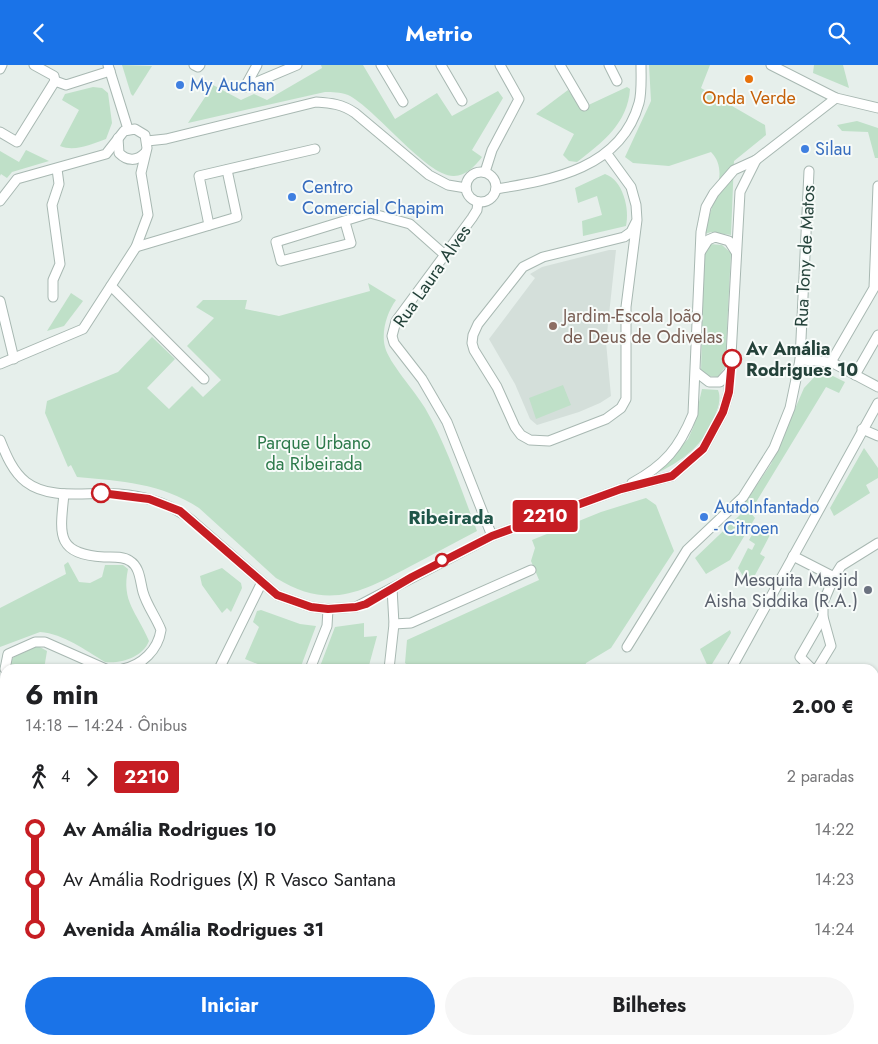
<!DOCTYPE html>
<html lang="pt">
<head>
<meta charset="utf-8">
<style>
  :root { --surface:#fff; --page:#f6f6f6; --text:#202124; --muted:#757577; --accent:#1a73e8 }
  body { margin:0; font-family:Jost,sans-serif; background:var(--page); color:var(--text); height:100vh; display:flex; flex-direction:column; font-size:19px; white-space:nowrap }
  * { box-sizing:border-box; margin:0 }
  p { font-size:16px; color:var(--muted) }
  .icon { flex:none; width:28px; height:28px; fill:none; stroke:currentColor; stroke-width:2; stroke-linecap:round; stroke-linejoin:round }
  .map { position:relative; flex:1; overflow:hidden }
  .panel { position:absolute; left:0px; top:599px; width:879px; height:381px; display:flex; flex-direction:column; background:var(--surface); border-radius:15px 15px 0 0; box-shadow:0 1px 4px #0004 }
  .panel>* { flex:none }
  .badge { padding:0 10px; border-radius:4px; font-size:18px; line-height:32px }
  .map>.badge { position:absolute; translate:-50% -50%; box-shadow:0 0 0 2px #fff }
  .legs { display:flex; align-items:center; gap:8px; height:55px; padding:0 25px; font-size:16px }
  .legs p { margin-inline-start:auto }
  .headline { display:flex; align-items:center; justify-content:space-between; height:85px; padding:0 25px }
  h1 { font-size:28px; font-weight:700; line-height:38px }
  .primary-button { display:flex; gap:10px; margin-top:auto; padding:10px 25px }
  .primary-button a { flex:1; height:58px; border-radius:30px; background:var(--accent); color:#fff; font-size:20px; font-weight:700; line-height:58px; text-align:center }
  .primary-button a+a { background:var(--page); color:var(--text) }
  ul { padding:0 25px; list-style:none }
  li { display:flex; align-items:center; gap:18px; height:50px; font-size:19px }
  li i { display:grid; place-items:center; width:8px; height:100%; margin:0 6px; background:currentColor }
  li i::after { content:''; width:12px; height:12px; margin:-6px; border:4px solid; border-radius:50%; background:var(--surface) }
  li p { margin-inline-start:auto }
  li:first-child i { background:linear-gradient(#0000 50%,currentColor 0) }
  li:last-child i { background:linear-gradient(currentColor 50%,#0000 0) }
  header { display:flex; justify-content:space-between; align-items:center; height:65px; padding:0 25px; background:var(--accent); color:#fff; font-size:22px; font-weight:700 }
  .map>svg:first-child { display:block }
</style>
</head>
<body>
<header><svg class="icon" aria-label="back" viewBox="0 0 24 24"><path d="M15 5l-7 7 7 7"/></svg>Metrio<svg class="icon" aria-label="search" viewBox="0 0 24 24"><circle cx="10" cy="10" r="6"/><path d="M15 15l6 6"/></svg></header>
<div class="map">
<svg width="878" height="979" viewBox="0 0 878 979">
  <rect width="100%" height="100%" fill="#e6efeb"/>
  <g fill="#d4dfda">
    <path d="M609,185H616L606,277L611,331L600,338L579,347L537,360L530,354L515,319L489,274L535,213L530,209L542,202Z"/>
    <path d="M135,975H193L194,979H136Z"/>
  </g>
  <g fill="#bfe0c8">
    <path d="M122,0L152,1L133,31L131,29Z"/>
    <path d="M321,0H363L395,54L437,28L452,51L498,26L503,33L472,85L482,92C475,101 466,111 454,111C427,112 375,43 348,30C340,27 332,27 325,27L188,58L213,20L241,35L254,29L267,35L322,3Z"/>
    <path d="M649,0H710L701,23L765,60L766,70L734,96L731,170L711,167L705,169C708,143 732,108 711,87L669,101L633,98L625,92L651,36Z"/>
    <path d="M814,0H843L849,23L813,8Z"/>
    <path d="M93,22L102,23L108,28L112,58L106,74C92,79 75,87 60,81L79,45L62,35L65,29Z"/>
    <path d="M627,22L630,24C628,58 602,78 577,97L569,96L563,90L574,69L536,49L568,25L582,43Z"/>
    <path d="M857,56L878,63V93H875L868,67L842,66L837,60Z"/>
    <path d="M26,85L49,96L12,107L7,113L1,109L0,111V86L19,97Z"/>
    <path d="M605,109C623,115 630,144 626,161L583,171L582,156L602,150L597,131L578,138L575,123Z"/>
    <path d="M710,179L722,180L731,188L725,302L718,312L706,311L701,306L704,189Z"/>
    <path d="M368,218L396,235C387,247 381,267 385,282C389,298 415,326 425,343C447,381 461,424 477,466C454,478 432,490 409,502C360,528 328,545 276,513L199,443C161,418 121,416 77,412L71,400L68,402L45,348L47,336L118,307L152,272L175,294L147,323L169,344L192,321L203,332L221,315L187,281L214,253L196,242L203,235H247L245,244L279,251L370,226Z"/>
    <path d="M71,228L83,236L64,261L47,266Z"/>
    <path d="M825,307L845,317L839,328L826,322L750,447L755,453L730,495L706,509L695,493L741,449L744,439L771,399L804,323L818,308Z"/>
    <path d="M563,320L571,340L536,354L529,333Z"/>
    <path d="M702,324L718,325C721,332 719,341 716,348C705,380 683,396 653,410L688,374L693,363Z"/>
    <path d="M864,383L878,403V413L866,420L870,428L834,451L830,443Z"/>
    <path d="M646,433L656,440L674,486L611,583L586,598L584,604H413L405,598L407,575L539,515L531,496L535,483L532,475L601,447Z"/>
    <path d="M757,461L771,468L760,489L765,492L749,521L738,503L748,483L752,485L755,479L749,475Z"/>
    <path d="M68,497L79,517L90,518L102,512L105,500H123L128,504C121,537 137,547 149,576C143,592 121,599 105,597C85,585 64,569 40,567L0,582V543L66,509L64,500Z"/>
    <path d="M222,503L241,518L242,523L231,547L227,543L222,548L202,520L200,511Z"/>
    <path d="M261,545L300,559L316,561L300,604H270L245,594L259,562L253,557L257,546Z"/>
    <path d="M364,558V572L377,571L368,604H319L335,562Z"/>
    <path d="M730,565L731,568L709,604L700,584Z"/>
    <path d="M38,581L47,586L44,604H12L10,597L14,592Z"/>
    <path d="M0,780L5,782V901L0,900Z"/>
    <path d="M0,921L5,923V975H135L136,979H0Z"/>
    <path d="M193,975H584L585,979H194Z"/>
    <path d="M611,975H694L691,979H613Z"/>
  </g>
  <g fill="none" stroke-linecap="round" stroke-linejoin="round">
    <g stroke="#8ec9d4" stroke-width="20">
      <path d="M692,975L694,976"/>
      <path d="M335,979L340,975"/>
    </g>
    <defs>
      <g id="minor">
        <path d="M34,0L54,11L55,16"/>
        <path d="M108,0L128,64"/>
        <path d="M194,0L198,2L200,0"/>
        <path d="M381,0L403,37"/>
        <path d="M441,0L462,36"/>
        <path d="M560,0L584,41"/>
        <path d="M609,0L617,16"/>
        <path d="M771,0L836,33L878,43"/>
        <path d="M0,4L2,0"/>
        <path d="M55,16L66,20L110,6"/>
        <path d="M245,22L297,0"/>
        <path d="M245,22L257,0"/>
        <path d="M0,67L17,77L55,16"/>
        <path d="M118,73L119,88C127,96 136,97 145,88"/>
        <path d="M147,76L166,74L316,37C331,38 342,39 355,48L429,110L448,120L466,123"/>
        <path d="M607,89L631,122L636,140L637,155L626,242V334L621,343L606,354L549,376L530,375L521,370L515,362L497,322L474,285L472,278L473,270L478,259L523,202L543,192L624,172L631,167L637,155"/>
        <path d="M485,107L492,85L519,34L500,0"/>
        <circle cx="481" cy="122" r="15"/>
        <path d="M496,124C553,115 621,103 639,38C642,27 641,12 641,0"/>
        <path d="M0,136L17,114L106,89L124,66L135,64L145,70L147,83L141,108L148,150L136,182L83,264L0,299"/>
        <path d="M478,137L477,145L472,153L396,256L392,271L394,278L422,314L447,357L492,471"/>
        <path d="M345,157L351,178L281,196L276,177L370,148L410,159L445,190"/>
        <path d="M209,160L199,111L315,84"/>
        <path d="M136,182L237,152L227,105"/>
        <path d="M701,186L708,175L715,172L729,176L736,187"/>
        <path d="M111,221L204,314"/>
        <path d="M53,232V215L60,199L52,140L59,119L57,104"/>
        <path d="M0,236L14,294"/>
        <path d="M800,295L831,297L878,322"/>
        <path d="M831,297L874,223L878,121"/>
        <path d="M696,307L709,317H720L730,306"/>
        <path d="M855,310L878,270"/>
        <path d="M862,364L878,371"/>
        <path d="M0,375C6,390 13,407 26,417C51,436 89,426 119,429C144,431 169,438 190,454L277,530L311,542L328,544L356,542L492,471L621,424L672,411L703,384L723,347L729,327L740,127L756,95"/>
        <path d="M632,418C665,400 679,383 693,349L701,167L706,142L714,128L734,105L756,95L836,33"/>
        <path d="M64,429C60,469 55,489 104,492C112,492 123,491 130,496C140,502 140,516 143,527C147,541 156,552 161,565C158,585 142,600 123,604"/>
        <path d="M793,491L834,512"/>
        <path d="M394,559L411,558L531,505"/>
        <path d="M627,582L687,485L743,432L774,383L790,343L800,295L809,106"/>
        <path d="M5,604L8,589L35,577H45L106,604"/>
        <path d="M219,604L261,519"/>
        <path d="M310,604L327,561L328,544"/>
        <path d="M389,604L394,559L392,523"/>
        <path d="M731,604L878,338"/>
        <path d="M812,604L800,592L823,552"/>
        <path d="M817,604L831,581L823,552V538L834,512L841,501L878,478"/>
        <path d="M0,704L5,706"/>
        <path d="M0,758L5,761"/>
        <path d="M874,786L878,784"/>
        <path d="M874,814L878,812"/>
        <path d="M874,843L878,842"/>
        <path d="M751,975L757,979"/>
      </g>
      <g id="secondary">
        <path d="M874,638L878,632"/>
        <path d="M0,910L5,912"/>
        <path d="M601,975L603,979"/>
        <path d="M709,979L710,975"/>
      </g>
    </defs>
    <use href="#minor" stroke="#a8b8b2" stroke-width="11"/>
    <use href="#secondary" stroke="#a4bbb3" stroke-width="14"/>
    <use href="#minor" stroke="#fff" stroke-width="9"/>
    <use href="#secondary" stroke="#fff" stroke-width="12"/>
  </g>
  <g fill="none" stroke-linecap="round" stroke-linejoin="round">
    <defs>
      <path id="line-1" d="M101,428L149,434L180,446L277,530L311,542L328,544L356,542L366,539L412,512L492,471L621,424L672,411L703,384L723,347L729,327L732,294"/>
    </defs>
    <use href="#line-1" stroke="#fff" stroke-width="11"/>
    <use href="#line-1" stroke="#c61d23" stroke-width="8"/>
  </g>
  <circle fill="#e8710a" stroke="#f7fbf9" stroke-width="2" cx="749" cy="14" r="5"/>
  <g fill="#3f7fe0" stroke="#f7fbf9" stroke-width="2">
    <circle cx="180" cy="20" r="5"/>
    <circle cx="805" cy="84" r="5"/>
    <circle cx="292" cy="132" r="5"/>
    <circle cx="704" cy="452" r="5"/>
  </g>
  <circle fill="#8d6e63" stroke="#f7fbf9" stroke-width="2" cx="553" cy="261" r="5"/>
  <g fill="#fff" stroke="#c61d23" stroke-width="2.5">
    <circle cx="732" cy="294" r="9"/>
    <circle cx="101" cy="428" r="9"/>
    <circle cx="442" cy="495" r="6"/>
  </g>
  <circle fill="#6b7280" stroke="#f7fbf9" stroke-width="2" cx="868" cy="525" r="5"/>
  <g text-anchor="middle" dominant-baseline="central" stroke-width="4" stroke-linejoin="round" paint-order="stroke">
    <g font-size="18" fill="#366cbe" stroke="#f7fbf9" text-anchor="start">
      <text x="190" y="20">My Auchan</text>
      <text x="815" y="84">Silau</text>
      <text x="302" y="122">Centro<tspan x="302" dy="21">Comercial Chapim</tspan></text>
      <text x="714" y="442">AutoInfantado<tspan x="714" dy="21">- Citroen</tspan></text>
    </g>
    <g font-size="18" fill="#c56008" stroke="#f7fbf9">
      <text x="749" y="33">Onda Verde</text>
    </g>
    <g font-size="18" fill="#24423a" stroke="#f7fbf9">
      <text transform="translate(805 191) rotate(-87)">Rua Tony de Matos</text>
      <text transform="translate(432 211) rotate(-55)">Rua Laura Alves</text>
    </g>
    <g font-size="18" fill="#785e54" stroke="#f7fbf9" text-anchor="start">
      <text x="563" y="251">Jardim-Escola João<tspan x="563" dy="21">de Deus de Odivelas</tspan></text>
    </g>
    <g font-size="18" font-weight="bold" fill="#24423a" stroke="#f7fbf9" text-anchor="start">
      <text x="746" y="284">Av Amália<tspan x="746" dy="21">Rodrigues 10</tspan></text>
    </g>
    <g font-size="18" fill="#2d7a4b" stroke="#f7fbf9">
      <text x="314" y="378">Parque Urbano<tspan x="314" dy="21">da Ribeirada</tspan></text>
    </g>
    <g font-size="18" fill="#5b616d" stroke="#f7fbf9" text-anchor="end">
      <text x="858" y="515">Mesquita Masjid<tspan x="858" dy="21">Aisha Siddika (R.A.)</tspan></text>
    </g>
    <g font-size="19" font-weight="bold" fill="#1f5548" stroke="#f7fbf9">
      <text x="451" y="452">Ribeirada</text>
    </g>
  </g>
</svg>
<b class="badge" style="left:545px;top:451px;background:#c61d23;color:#fff">2210</b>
<section class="panel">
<div class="headline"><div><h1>6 min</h1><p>14:18 – 14:24 · Ônibus</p></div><b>2.00 €</b></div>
<div class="legs"><svg class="icon" aria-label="walk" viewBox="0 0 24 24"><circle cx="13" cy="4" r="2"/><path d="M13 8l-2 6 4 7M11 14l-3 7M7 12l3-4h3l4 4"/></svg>4<svg class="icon" aria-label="forward" viewBox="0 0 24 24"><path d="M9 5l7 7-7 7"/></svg><b class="badge" style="background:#c61d23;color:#fff">2210</b><p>2 paradas</p></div>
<ul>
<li><i style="color:#c61d23"></i><b>Av Amália Rodrigues 10</b><p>14:22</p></li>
<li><i style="color:#c61d23"></i><span>Av Amália Rodrigues (X) R Vasco Santana</span><p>14:23</p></li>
<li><i style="color:#c61d23"></i><b>Avenida Amália Rodrigues 31</b><p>14:24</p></li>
</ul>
<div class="primary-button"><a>Iniciar</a><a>Bilhetes</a></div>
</section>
</div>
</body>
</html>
